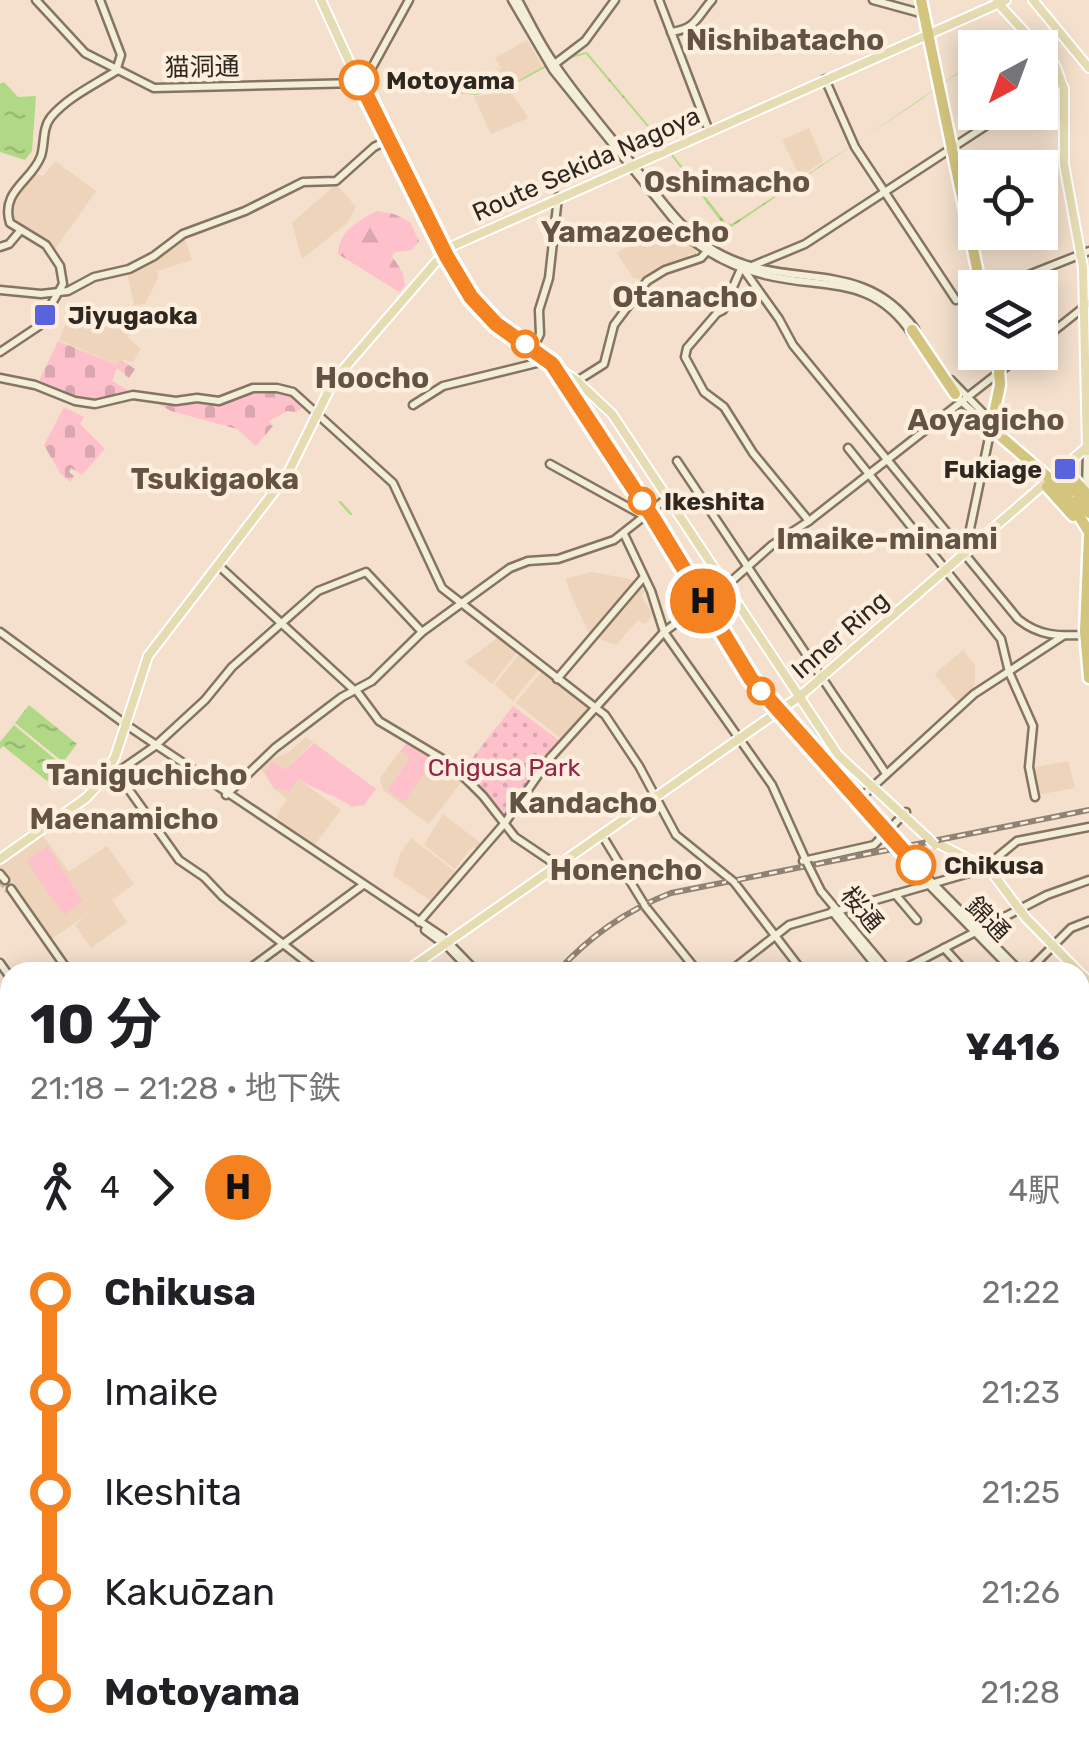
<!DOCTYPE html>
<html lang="ja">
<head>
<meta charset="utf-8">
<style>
  :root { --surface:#fff; --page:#f6f6f6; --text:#202124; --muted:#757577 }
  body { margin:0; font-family:Rubik,"Noto Sans JP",sans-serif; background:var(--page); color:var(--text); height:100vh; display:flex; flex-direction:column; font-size:38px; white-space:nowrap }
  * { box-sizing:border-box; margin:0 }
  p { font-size:32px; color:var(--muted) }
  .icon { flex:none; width:55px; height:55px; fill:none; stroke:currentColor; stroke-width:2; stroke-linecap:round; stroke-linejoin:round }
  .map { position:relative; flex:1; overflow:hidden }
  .side { position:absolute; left:0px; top:962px; width:1090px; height:802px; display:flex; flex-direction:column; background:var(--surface); border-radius:30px 30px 0 0; box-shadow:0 5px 25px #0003 }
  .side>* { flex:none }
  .badge { padding:0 20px; border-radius:32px; font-size:35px; line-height:65px }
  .needle { width:65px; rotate:221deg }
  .fabs { position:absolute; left:958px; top:30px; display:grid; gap:20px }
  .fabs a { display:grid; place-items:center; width:100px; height:100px; border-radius:0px; background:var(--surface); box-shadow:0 5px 25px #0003; font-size:50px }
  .map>.badge { position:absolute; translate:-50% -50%; box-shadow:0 0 0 5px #fff }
  .legs { display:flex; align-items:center; gap:15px; height:110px; padding:0 30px; font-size:32px }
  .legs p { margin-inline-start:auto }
  .overview { display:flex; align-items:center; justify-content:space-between; height:170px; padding:0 30px }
  h1 { font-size:55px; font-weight:700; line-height:75px }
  ul { padding:0 30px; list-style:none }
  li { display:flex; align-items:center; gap:35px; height:100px; font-size:38px }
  li i { display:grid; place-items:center; width:15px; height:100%; margin:0 12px; background:currentColor }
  li i::after { content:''; width:25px; height:25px; margin:-12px; border:8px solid; border-radius:50%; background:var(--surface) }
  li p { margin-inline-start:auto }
  li:first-child i { background:linear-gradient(#0000 50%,currentColor 0) }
  li:last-child i { background:linear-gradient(currentColor 50%,#0000 0) }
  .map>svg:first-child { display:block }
</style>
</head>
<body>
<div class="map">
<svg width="1089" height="1763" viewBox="0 0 1089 1763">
  <defs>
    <pattern id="grass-dots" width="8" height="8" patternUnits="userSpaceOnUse" patternTransform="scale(2.5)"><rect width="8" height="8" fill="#fec1cc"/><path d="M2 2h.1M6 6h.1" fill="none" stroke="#daa6af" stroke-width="1.8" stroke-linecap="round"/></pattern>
    <pattern id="forest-firs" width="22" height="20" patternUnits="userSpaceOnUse" patternTransform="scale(2.5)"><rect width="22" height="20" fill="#fec1cc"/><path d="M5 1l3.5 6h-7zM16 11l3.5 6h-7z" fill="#daa6af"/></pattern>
    <pattern id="cemetery-stones" width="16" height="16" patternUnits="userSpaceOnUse" patternTransform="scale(2.5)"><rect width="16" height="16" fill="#fec1cc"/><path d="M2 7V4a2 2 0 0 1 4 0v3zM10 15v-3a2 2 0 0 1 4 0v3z" fill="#daa6af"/></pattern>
    <pattern id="water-ripples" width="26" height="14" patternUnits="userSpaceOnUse" patternTransform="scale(2.5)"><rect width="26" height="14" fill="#b1d985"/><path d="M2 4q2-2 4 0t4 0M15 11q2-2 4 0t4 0" fill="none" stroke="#99ba73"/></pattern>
  </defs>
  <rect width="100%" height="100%" fill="#f4e0cc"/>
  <g fill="#edd4bb">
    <path d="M527,40L543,68L511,84L495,66L502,70L495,58Z"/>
    <path d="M510,90L528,118L491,134L474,97Z"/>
    <path d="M809,128L823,161L800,177L782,140Z"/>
    <path d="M55,161L96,191L52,253L21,230L8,206L32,172L43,176Z"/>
    <path d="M336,184L356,207L347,223L302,259L292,223Z"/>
    <path d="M667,221L699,255L687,254L689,261L646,280L633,278L617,253Z"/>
    <path d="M184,235L192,260L157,271L158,278L145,304L134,305L127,272Z"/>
    <path d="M125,314L127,323H131L133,327L128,338L141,349L133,362L120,359L118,365L59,340L66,323Z"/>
    <path d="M591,572L630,579L645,591L641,596L653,614L645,624L638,620L616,645L590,635L571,595L566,579Z"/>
    <path d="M500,636L518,651L492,684L465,662Z"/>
    <path d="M963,650L975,665V680L973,693L959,704L935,674Z"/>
    <path d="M520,653L540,668L513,701L495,685Z"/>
    <path d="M543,670L591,708L563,740L516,703Z"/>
    <path d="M306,737L313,742L285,770L341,810L312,848L279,824L281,821L276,817L287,799L273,788L260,766L269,756L272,759L289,752Z"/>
    <path d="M408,741L451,767L463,780L429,824L383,790L380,778Z"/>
    <path d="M1068,761L1075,788L1037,795L1031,768Z"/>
    <path d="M443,814L483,845L478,851L474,847L469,850L455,869L424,845Z"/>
    <path d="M41,833L69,872L107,846L134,884L112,900L127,922L91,948L75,925L86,915L49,941L0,870L1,862Z"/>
    <path d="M411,838L458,874L433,902L393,876L400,854Z"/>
  </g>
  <path fill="url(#grass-dots)" d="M513,706L561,742L505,819L463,770Z"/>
  <path fill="url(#forest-firs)" d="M377,211L394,214L410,222L419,241L412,250L395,252L392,256L403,273L405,286L399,292L338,254C339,231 359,220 377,211Z"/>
  <g fill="url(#cemetery-stones)">
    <path d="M58,341L117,365L120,359L135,369L129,378L117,368L112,381L133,393C85,405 82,398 38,383Z"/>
    <path d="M279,389L293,394L305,406L296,412L287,411L269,421L273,426L256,446L237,429L171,411L149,399L223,404L246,392Z"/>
    <path d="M64,407L84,417L80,424L105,449L82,475L71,468L69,472L74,476L70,482L60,473L44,445Z"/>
  </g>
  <g fill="#fec1cc">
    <path d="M408,741L438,759L431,769L428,767L404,802L388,790L410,758L401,751Z"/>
    <path d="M314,743L376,789L364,805L352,807C334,794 316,791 298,779L288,792L274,787L265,773L271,763L267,759L285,770Z"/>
    <path d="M47,846L83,901L64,915L26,861Z"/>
  </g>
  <g fill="url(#water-ripples)">
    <path d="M587,52L671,152L726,223L732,224L919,101L975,60V62L730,228L725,227L667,150L586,54L556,62L511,86L476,95L376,85L474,94L510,85L555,60Z"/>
    <path d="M4,82L18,97L36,96L32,151L25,160L0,152V84Z"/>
    <path d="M29,705L77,744L63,762L15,723Z"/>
    <path d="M14,725L61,764L47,781L3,746L0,749V742Z"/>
  </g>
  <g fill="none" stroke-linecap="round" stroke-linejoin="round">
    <path stroke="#b1d985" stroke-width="2.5" d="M340,502L351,514"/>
    <path stroke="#cdbbaa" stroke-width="6" stroke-dasharray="6 3" stroke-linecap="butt" d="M1,882L8,891"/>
    <defs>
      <g id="secondary">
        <path d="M36,0L85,53L154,88L359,83"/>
        <path d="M100,0L121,55L116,71"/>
        <path d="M512,0L553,70L688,237C711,256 736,268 765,275C826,290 872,274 912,334"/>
        <path d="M518,0C530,22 541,46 556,66C582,104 613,139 641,175C663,202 684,233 715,251C786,293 862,254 915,329"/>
        <path d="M659,0L709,131"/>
        <path d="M873,0L924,14"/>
        <path d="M671,32C696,29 696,18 712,0"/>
        <path d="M552,66L585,41L615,0"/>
        <path d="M825,79L855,147L956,300"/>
        <path d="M359,83L364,82L409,0"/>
        <path d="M1040,93L1062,82"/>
        <path d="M0,247L9,244L20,231"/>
        <path d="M744,270L779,319L793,345L1018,619C1040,637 1060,636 1086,635"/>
        <path d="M996,288L1089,251"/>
        <path d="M0,290L41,294L68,291L94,277L129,269L154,256L183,234L245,211L303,182L336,181L374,147L392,138"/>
        <path d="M1040,342L1089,303"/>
        <path d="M532,351L540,334L539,310L549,278L558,197"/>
        <path d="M0,352L39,326L63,284L60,266L46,245L10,223C0,191 32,181 41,156C45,144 42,128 51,117C68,97 94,85 116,71"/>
        <path d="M0,378L35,385L75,401L95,404L133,395L176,401L197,398L219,401L253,388H277L293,392L393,483L442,588L605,715L639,766L676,835L729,878"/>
        <path d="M951,380L991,421"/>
        <path d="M577,381L604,364L614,325L647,281L665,270L701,258L709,249"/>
        <path d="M961,401L991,428L965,553"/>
        <path d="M413,405L443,386L553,359"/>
        <path d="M848,448L946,570"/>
        <path d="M677,461L885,772"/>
        <path d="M550,464L646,517L756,693L896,847"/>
        <path d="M1086,491L1087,452"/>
        <path d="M809,521L753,453L724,407L704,392L685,357L687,348L717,313L723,310L740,271L805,244L1007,112"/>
        <path d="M624,534L651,591L664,632L772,785L807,863"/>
        <path d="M218,565L354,690"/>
        <path d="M948,573L1001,639L1009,672L1033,726L1029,767L1035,797"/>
        <path d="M0,632L125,724L443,937L477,972"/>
        <path d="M557,679L643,578"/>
        <path d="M356,690L379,721L451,764L483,796L515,837L561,868"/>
        <path d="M786,721L855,796"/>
        <path d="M117,773L179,860L204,877L223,897L319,972"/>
        <path d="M102,783L155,746L205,700L232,667L318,591L366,572L422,632"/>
        <path d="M226,795L275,748L342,697L372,681L422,632L510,568L528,561L558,559L614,540L671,495"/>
        <path d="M855,803L974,694L1063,636"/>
        <path d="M602,835L644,904"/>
        <path d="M803,861L874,845L906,812"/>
        <path d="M810,869L821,891L889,972"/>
        <path d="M922,872L1021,972"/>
        <path d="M0,874L5,880"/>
        <path d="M734,882L803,972"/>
        <path d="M931,887L1014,972"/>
        <path d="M11,889L69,972"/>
        <path d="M895,894L917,920"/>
        <path d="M645,906L698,972"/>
        <path d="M832,911L881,972"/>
        <path d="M419,922L504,824L550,758L664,632L726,586L772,545L809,521L1025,352"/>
        <path d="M425,930L448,947L472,972"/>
        <path d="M944,948L966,972"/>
        <path d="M0,963L10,977"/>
        <path d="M245,972L363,885"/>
        <path d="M729,972L789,925L983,869L1017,841L1089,827"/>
        <path d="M898,972L1047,895L1089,880"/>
        <path d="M1027,972L1071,928L1089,921"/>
        <path d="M1080,1040L1089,1025"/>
        <path d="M1080,1091L1089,1100"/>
        <path d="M0,1170V1197"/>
        <path d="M1080,1199L1089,1191"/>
        <path d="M1080,1258L1089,1265"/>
        <path d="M0,1271L10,1294"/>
        <path d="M0,1441L6,1397L10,1315"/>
        <path d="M1080,1460L1089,1467"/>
        <path d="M1080,1559L1081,1547L1089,1535"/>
        <path d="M0,1679L10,1689"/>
        <path d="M1080,1737L1089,1725"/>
        <path d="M1080,1747L1089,1735"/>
        <path d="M44,1755L49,1763"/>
        <path d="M277,1755L286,1763"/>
        <path d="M584,1755L591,1763"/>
        <path d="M882,1755L890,1763"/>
        <path d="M959,1755L966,1763"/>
        <path d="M146,1763L153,1755"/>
        <path d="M338,1763L345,1755"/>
        <path d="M918,1763L925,1755"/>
        <path d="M1061,1763L1067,1755"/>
        <path d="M1068,1763L1074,1755"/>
      </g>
      <g id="primary">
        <path d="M321,0L359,83L466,291L495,324L577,381L612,414L838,755L929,839"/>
        <path d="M1033,0L1089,68"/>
        <path d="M997,2L1055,65L1064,89V164L1083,268L1087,451"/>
        <path d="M939,844L990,870L1026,918L1079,972"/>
        <path d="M0,859L86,798L102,781L115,757L148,656L287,475L334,380L448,248L1006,0"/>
        <path d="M405,972L799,697L1089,445"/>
        <path d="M1080,973L1089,981"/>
        <path d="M0,1108L10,1116"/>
        <path d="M613,1755L620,1763"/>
      </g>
      <g id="highway">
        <path d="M921,0L981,288"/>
        <path d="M912,330L955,394"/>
        <path d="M991,428L1063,490L1089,532"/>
        <path d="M991,428L1000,385L998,352"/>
        <path d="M1068,468L1069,474L1088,495"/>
        <path d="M1062,481L1089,502"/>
        <path d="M1047,487L1073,516"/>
        <path d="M1078,500L1089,513"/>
        <path d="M1089,536L1085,631L1089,678"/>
        <path d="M1080,1112L1089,1102"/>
        <path d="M1080,1164L1089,1171"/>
        <path d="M1080,1340L1089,1328"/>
        <path d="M1080,1370L1089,1373"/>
        <path d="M0,1483L10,1480"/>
        <path d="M772,1763L778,1755"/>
      </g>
    </defs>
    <use href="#secondary" stroke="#867462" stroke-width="11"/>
    <use href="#primary" stroke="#fff" stroke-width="12"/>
    <use href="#highway" stroke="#fff" stroke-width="15"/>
    <use href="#secondary" stroke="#f2eed8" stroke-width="6"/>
    <use href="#primary" stroke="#e5dcb2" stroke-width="8"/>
    <use href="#highway" stroke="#d3c57e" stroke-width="10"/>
    <defs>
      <g id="rail">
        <path d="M557,972C590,936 625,911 671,893L1089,810"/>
        <path d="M0,1095L10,1100"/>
        <path d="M0,1339H10"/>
      </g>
    </defs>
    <use href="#rail" stroke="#908375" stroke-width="6"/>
    <use href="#rail" stroke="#feeede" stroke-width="2.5" stroke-dasharray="8" stroke-linecap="butt"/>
    <defs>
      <g id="secondary-bridge">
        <path d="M896,847L920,873"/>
        <path d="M807,863L810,869"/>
        <path d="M729,878L734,882"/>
        <path d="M644,904L645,906"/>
      </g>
      <path id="primary-bridge" d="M929,839L935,845"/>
      <path id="highway-bridge" d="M1089,1335L1084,1350L1089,1364"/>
    </defs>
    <use href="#secondary-bridge" stroke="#867462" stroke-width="11" stroke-linecap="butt"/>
    <use href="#primary-bridge" stroke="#fff" stroke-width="12" stroke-linecap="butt"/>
    <use href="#highway-bridge" stroke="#fff" stroke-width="15" stroke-linecap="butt"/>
    <use href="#secondary-bridge" stroke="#f2eed8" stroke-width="6"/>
    <use href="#primary-bridge" stroke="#e5dcb2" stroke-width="8"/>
    <use href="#highway-bridge" stroke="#d3c57e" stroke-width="10"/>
  </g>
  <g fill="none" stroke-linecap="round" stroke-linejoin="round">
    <defs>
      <path id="line-1" d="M359,80L447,257L471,297L496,324L552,364L653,518L751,679L916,865"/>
    </defs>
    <use href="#line-1" stroke="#fff" stroke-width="22"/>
    <use href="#line-1" stroke="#f58220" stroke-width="15"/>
  </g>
  <g fill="#fff" stroke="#f58220" stroke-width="5">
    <circle cx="359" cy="80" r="18"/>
    <circle cx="525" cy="344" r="12"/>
    <circle cx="642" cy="501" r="12"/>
    <circle cx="761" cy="691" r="12"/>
    <circle cx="916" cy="865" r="18"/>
  </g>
  <g fill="#5964dc" stroke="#feeede" stroke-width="4">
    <rect x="33" y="303" width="24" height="24" rx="5"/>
    <rect x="1053" y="457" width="24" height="24" rx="5"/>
  </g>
  <g text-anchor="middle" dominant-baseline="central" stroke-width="9" stroke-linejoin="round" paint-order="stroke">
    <g font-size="25" fill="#2f2820" stroke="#feeede">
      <text transform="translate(202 67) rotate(-1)">猫洞通</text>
      <text transform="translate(586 164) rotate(-24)">Route Sekida Nagoya</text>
      <text transform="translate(840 635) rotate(-41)">Inner Ring</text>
      <text transform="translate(862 909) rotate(50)">桜通</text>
      <text transform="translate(988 919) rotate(46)">錦通</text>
    </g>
    <g font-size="25" font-weight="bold" fill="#2f2820" stroke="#feeede" text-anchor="start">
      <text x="386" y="80">Motoyama</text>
      <text x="664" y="501">Ikeshita</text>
      <text x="944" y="865">Chikusa</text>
    </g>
    <g font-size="25" font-weight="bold" fill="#2f2820" stroke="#feeede" text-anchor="start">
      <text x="68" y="315">Jiyugaoka</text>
      <text x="1042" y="469" text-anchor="end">Fukiage</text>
    </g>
    <g font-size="25" fill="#942347" stroke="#feeede">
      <text x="504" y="767">Chigusa Park</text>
    </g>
    <g font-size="30" font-weight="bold" fill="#645342" stroke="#feeede">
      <text x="785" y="40">Nishibatacho</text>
      <text x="727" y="182">Oshimacho</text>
      <text x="635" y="232">Yamazoecho</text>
      <text x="685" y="297">Otanacho</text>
      <text x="372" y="378">Hoocho</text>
      <text x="986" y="420">Aoyagicho</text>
      <text x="215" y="479">Tsukigaoka</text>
      <text x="887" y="539">Imaike-minami</text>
      <text x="147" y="775">Taniguchicho</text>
      <text x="583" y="803">Kandacho</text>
      <text x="124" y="819">Maenamicho</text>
      <text x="626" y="870">Honencho</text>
    </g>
  </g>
</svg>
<div class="fabs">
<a><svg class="needle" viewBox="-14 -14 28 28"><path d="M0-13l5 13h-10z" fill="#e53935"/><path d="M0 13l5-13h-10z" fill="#757577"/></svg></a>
<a><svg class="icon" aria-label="locate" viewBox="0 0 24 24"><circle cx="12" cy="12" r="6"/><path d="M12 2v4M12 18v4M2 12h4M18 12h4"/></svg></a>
<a><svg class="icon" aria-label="layers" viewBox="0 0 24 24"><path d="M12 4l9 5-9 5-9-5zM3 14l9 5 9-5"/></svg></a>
</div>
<b class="badge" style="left:703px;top:601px;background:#f58220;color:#111">H</b>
<section class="side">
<div class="overview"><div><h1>10 分</h1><p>21:18 – 21:28 · 地下鉄</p></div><b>¥416</b></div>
<div class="legs"><svg class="icon" aria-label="walk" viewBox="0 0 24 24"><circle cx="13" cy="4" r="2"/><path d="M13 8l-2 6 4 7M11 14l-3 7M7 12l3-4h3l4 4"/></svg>4<svg class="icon" aria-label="forward" viewBox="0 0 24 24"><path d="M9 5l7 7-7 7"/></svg><b class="badge" style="background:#f58220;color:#111">H</b><p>4駅</p></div>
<ul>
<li><i style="color:#f58220"></i><b>Chikusa</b><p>21:22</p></li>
<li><i style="color:#f58220"></i><span>Imaike</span><p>21:23</p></li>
<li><i style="color:#f58220"></i><span>Ikeshita</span><p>21:25</p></li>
<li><i style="color:#f58220"></i><span>Kakuōzan</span><p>21:26</p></li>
<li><i style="color:#f58220"></i><b>Motoyama</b><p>21:28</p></li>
</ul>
</section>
</div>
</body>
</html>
